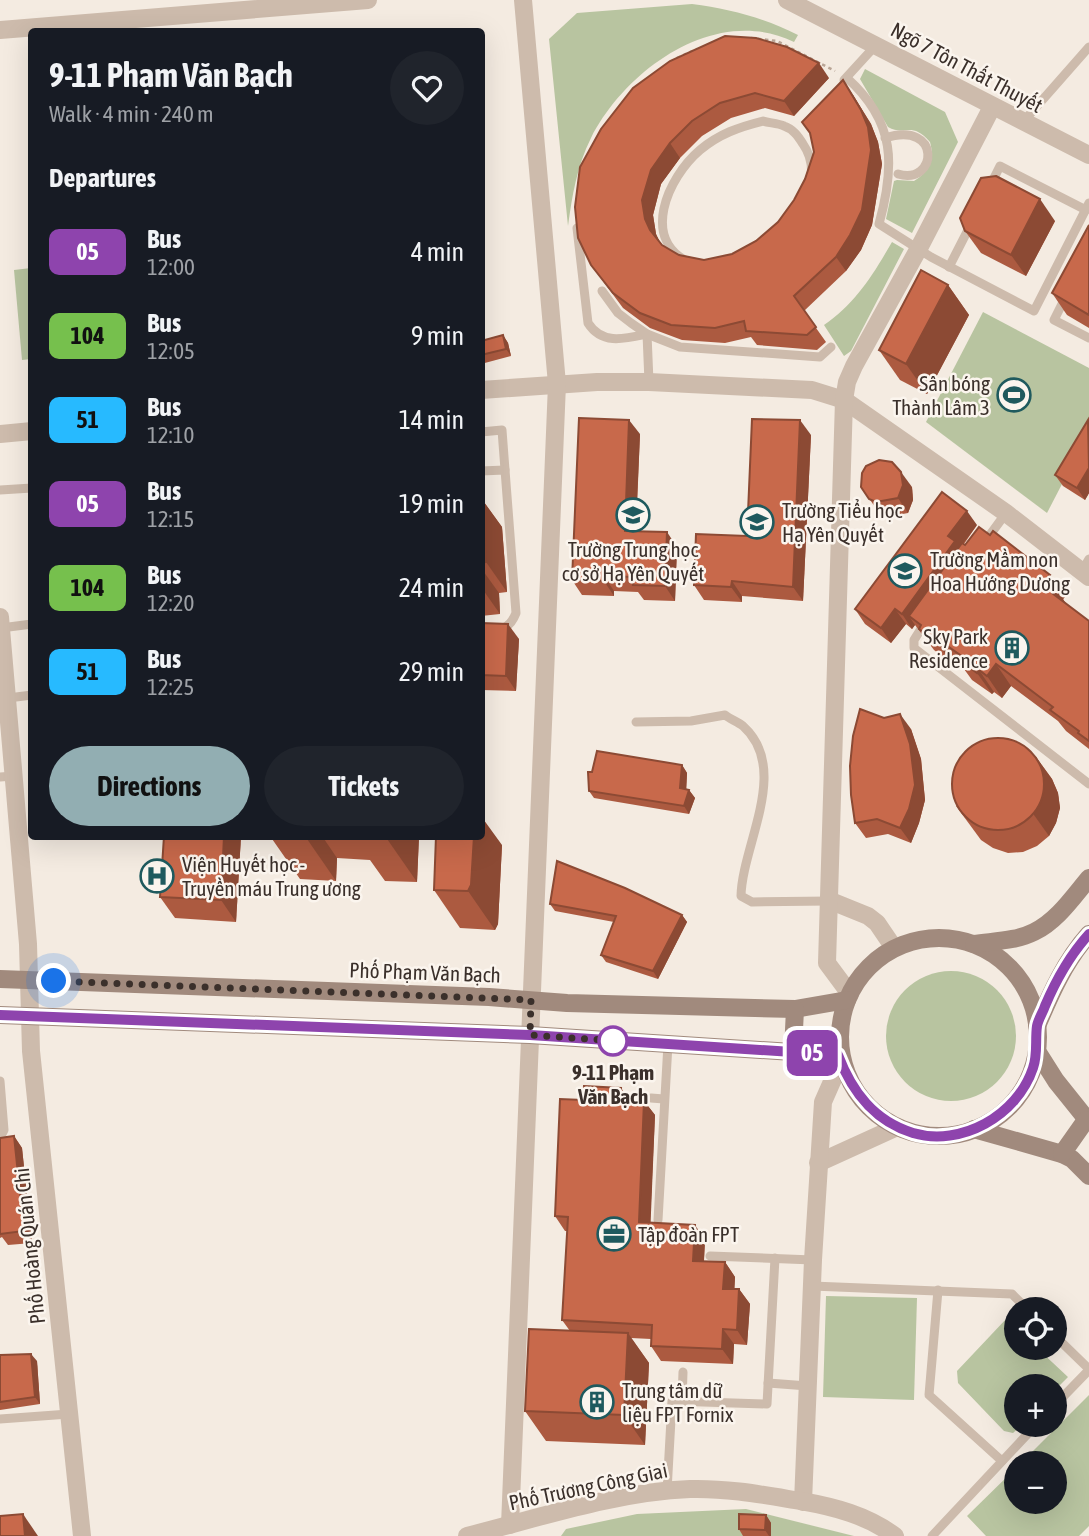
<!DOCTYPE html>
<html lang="en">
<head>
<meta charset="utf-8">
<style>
  :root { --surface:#171b24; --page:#20242c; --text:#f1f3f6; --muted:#9ea1a6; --accent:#92aeb2 }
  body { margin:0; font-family:"Asap Condensed",sans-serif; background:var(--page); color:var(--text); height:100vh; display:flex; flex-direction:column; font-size:26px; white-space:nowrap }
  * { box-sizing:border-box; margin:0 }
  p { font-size:23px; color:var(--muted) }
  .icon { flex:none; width:38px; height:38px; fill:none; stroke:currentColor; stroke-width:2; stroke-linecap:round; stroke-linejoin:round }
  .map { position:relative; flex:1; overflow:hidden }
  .panel { position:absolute; left:28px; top:28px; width:457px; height:812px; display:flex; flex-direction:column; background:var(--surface); border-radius:7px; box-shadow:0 7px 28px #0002 }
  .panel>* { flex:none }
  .badge { padding:0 14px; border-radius:10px; font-size:24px; line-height:46px }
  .tools { position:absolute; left:1004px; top:1297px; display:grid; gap:14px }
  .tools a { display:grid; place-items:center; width:63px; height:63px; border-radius:50%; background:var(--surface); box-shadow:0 7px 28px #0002; font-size:35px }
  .you { position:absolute; width:35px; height:35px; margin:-18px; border:5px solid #fff; border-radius:50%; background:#1a73e8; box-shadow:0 0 0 10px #1a73e833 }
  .map>.badge { position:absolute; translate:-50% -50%; box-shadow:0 0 0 4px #fff }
  h2 { padding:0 21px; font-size:26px; line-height:63px }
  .round { display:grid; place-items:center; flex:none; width:74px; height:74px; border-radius:37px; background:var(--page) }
  .summary { display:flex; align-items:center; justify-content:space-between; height:119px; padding:0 21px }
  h1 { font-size:33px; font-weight:700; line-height:52px }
  .primary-button { display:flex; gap:14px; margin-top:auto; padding:14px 21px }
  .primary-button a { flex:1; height:80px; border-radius:42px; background:var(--accent); color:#111; font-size:28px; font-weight:700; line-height:80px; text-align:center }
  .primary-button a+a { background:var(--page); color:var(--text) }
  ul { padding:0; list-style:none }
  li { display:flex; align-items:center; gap:21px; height:84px; padding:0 21px }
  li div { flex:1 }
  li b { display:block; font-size:26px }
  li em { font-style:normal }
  li .badge { min-width:77px; font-weight:700; text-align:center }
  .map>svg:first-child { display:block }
</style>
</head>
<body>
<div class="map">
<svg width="1089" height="1536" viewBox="0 0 1089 1536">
  <rect width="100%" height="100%" fill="#f4ebe1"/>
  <g fill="#b8c4a0">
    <path d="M692,4C730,9 765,18 798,35L794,42C716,4 626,69 591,138C577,166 572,196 568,226L549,39L577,13Z"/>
    <path d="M865,69L945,112L958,142L912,233L886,219L894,181L897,180L914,181C929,172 935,159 930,142C911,120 905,137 888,127L860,79Z"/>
    <path d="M892,242L904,249L851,351L844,356L824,325C855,304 873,275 892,242Z"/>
    <path d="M31,268V359L22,360L14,270Z"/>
    <path d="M983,312L1089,368V432L1047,513L926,422Z"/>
    <circle cx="951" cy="1036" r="65"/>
    <path d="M826,1296L917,1298L914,1400L823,1397Z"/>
    <path d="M1007,1318L1017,1327V1348H1037L1068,1377L1055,1390V1386H1017V1424L1022,1425L1013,1433L1004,1431L958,1383L957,1371Z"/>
    <path d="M1089,1395V1526L1079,1536H986L967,1516L1017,1467V1502H1055V1463H1021Z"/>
    <path d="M746,1509L854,1536H561L566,1529L637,1514Z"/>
  </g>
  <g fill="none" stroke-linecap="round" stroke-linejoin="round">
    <g stroke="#b9a596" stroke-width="2.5" stroke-dasharray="3.5 3.5" stroke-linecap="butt">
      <path d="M751,38L777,41L835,71"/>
      <path d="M677,58L697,49"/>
    </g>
    <g stroke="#cdbbac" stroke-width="9">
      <path d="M847,78C896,122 895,166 879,224L931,257L1034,311L1089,203"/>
      <path d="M844,80L876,45"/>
      <path d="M763,121C769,123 778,123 784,126C793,129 798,136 803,144C840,197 748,286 693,264C638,242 668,177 700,150C719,134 739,127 763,121Z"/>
      <path d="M1023,122L1089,47"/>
      <path d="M885,138C943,120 937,186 898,174"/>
      <path d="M991,184L1000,166L1086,210"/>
      <path d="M577,228L588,323C602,345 624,339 647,334L649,382"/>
      <path d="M949,267L972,222"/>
      <path d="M602,291L618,313L631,323L647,334L680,347L820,357L831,347"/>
      <path d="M1065,298L1054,320L1089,338"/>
      <path d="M481,432L502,430L505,470"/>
      <path d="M481,471L505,470L516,613C509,631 499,630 481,631"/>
      <path d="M0,490L32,488"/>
      <path d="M984,543L1006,513"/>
      <path d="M1082,571L1089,559"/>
      <path d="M926,621L914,640V648L1089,784"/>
      <path d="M1,628L32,624"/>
      <path d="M8,698L32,695"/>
      <path d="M636,722L691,721L725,715C730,719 738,722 743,726C791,769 742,845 741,896L752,902L829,901"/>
      <path d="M0,777L14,776"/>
      <path d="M0,1081L4,1130L0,1138"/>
      <path d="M651,1098L664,1099"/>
      <path d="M658,1220L668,1044"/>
      <path d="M710,1256L813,1260"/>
      <path d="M812,1286L1012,1294L1027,1309"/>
      <path d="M938,1290L929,1395L1002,1461"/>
      <path d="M1055,1336L1089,1369"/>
      <path d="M768,1383L808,1386"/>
      <path d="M682,1401L683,1372"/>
      <path d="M1055,1405L1089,1370"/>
      <path d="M0,1419L69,1414"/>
      <path d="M667,1491L672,1401L767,1404L775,1258"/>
      <path d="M932,1536L1037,1424"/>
    </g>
    <g stroke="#cdbbac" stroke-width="18">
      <path d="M787,0L1089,155"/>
      <path d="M0,30L368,0"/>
      <path d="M481,390L597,382H649L812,390L844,400L1006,513L1089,577"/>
      <path d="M0,434L32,431"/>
      <path d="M0,617L28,944L31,1051L82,1536"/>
      <path d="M831,901L868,916L877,923L894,948"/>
      <path d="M850,994L827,963L844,400L847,382L854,366L919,248L992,107"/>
      <path d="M818,1163L897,1127"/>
      <path d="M803,1502L813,1260L823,1102L841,1061"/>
      <path d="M510,1525L557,384L523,0"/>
      <path d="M467,1536C539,1518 615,1492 690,1489C728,1488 764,1495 801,1501C835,1507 866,1515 895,1536"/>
    </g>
    <g stroke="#a18a7d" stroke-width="18">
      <circle cx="939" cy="1037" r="99"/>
      <path d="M974,944C994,941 1016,941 1034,932C1057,921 1073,897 1089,878"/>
      <path d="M0,979L489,997L567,1003L795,1009L847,1000"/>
      <path d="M0,1015L530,1035L838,1055"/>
      <path d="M1037,1026C1051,993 1065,961 1089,934"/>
      <path d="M793,1051L795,1009"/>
      <path d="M1037,1051L1056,1081L1089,1122"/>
      <path d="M974,1129L1062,1154L1072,1159L1089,1176"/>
      <path d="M1062,1154L1086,1120"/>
    </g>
  </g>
  <g fill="#ac5a40">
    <path d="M829,78L794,116L765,108L731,118L702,136L680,158L661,184L653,215L656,234L659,241L662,245L679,255L704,260L732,254L756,241L778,222L794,200L853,95L871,124L878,142L882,164L872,225L861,250L846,271L804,311L826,342L817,350L757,345L751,337L725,343L682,340L650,328L623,308L591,265L633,88Z"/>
    <path d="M1055,221L1026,276L981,253L965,231Z"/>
    <path d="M1089,225V328L1067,315L1052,293Z"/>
    <path d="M948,285L969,315L927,394L900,380L879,350Z"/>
    <path d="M503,335L508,343L511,356L481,364V341Z"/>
    <path d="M1089,421V493L1085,500L1063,486L1055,475Z"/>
    <path d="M640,434L636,531L677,547L675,601L644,600L638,592L614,591V596L582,595L572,580Z"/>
    <path d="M811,435L803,601L742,596V602L704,600L694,585L747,536Z"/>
    <path d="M861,487H912L913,500L908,513L887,517L880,514Z"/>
    <path d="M481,498L502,527L507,592L499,593L500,614L481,616Z"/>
    <path d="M977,525L964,544L1065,597L1063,599L1065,603L1089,621V749L1066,731L1058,721L1011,686L1002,698L994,692L992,694L972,680L964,669L954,661L952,664L934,650L915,625L912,629L906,624L891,643L865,624L855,609Z"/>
    <path d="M481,623L519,639L516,691L481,690Z"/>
    <path d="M911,729L921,759L925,800L919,823L911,843L888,834L866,838L855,823Z"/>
    <path d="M1036,757L1052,779L1058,793L1060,808L1056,823L1049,836L1037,846L1023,852L1008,853L993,848L981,840L956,806Z"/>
    <path d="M682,765L687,773L686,789L689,790L695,798L689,814L594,798L589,791L592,772Z"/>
    <path d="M241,836L236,922L175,918L160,897Z"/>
    <path d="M270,836H419L417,882L385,881L370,860L337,858L336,881L300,879Z"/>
    <path d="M502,845L498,924L495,930L460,928L434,890Z"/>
    <path d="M550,904L682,915L687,922L658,979L606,962L601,955L614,922L555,911Z"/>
    <path d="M621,1088L629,1100L644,1101L655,1115L650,1223L705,1240L704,1261L725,1262L735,1277L734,1289H739L750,1304L747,1345L734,1344L733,1364L661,1361L651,1346V1339L631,1338L649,1363L645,1445L546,1441L525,1411L570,1331L562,1320L567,1231H565L555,1216L583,1100Z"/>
    <path d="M14,1136L22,1148L32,1243L8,1245L2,1237L0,1238V1138Z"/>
    <path d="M0,1355L37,1361L40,1404L0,1410Z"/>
    <path d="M766,1515L771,1523V1536H743L739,1529Z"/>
  </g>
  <g fill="#8c4a34">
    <path d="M819,63L829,78L794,116L784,101Z"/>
    <path d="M843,80L853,95L871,124L878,142L882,164L872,225L861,250L846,271L836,257Z"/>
    <path d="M670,143L680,158L661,184L653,215L656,234L661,244L650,230L645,219L642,200L651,170Z"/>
    <path d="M1040,199L1055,221L1026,276L1011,255Z"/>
    <path d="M948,285L969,315L927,394L906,364Z"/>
    <path d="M503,335L508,343L511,356L506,349Z"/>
    <path d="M629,420L640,434L635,545L625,531Z"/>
    <path d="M800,420L811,435L803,601L793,587Z"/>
    <path d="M1089,468V493L1085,500L1077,488Z"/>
    <path d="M901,472L912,487L913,500L908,513L898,498Z"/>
    <path d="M481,498L502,527L507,592L486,562Z"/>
    <path d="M967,511L977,525L909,616L915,625L912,629L902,614L948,536Z"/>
    <path d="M667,532L677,547L675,601L665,586Z"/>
    <path d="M481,568L499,593L500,614L481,587Z"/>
    <path d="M1050,575L1065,597L1063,599L1070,610L1052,593L1045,581Z"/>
    <path d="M604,576L614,591V596L604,581Z"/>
    <path d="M732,581L742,596V602L731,587Z"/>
    <path d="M895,609L906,624L891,643L881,628Z"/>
    <path d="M508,624L519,639L516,691L506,676Z"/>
    <path d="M939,640L954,661L952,664L937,642Z"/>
    <path d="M996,664L1011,686L1002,698L987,676Z"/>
    <path d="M979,670L994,692L992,694L977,673Z"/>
    <path d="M900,714L911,729L921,759L925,800L919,823L911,843L900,828Z"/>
    <path d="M1036,757L1052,779L1058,793L1060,808L1056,823L1049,836L1034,815Z"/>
    <path d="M682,765L687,773L686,796L680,788Z"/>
    <path d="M689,790L695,798L689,814L684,806Z"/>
    <path d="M481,816L502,845L498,924L495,930L468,891L474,836H481Z"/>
    <path d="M224,836H241L236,922L221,900Z"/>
    <path d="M305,836H322L337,858L336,881Z"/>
    <path d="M385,836H419L417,882Z"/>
    <path d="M682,915L687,922L658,979L653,971Z"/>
    <path d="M621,1088L631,1102L620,1100Z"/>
    <path d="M644,1101L655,1115L650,1237L639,1222Z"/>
    <path d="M14,1136L22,1148L32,1243L24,1231Z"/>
    <path d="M695,1225L705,1240L703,1276L693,1261Z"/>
    <path d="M725,1262L735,1277L734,1303L723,1289Z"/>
    <path d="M739,1289L750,1304L747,1345L737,1330Z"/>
    <path d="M723,1329L734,1344L733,1364L722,1349Z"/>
    <path d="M628,1333L649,1363L645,1445L624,1415Z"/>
    <path d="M31,1354L37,1361L40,1404L35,1397Z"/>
    <path d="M23,1514L38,1536H25Z"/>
    <path d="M766,1515L771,1523V1536H769L765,1530Z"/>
  </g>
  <g fill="#c8694b" stroke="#8c4a34" stroke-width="2">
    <path d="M725,36L756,38L787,47L819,63L784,101L755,93L720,103L692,121L670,143L651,170L642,200L645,219L650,230L662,245L679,255L704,260L732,254L756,241L778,222L794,200L805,179L814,152L810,133L802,122L843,80L861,110L868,127L871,150L862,210L850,235L836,257L794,296L816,327L807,335L746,331L744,321L715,328L671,325L640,313L613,293L591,265L578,238L575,207L580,167L601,129L633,88L670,61Z"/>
    <path d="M996,176L1040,199L1011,255L965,231L960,218L981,178Z"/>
    <path d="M1089,225V315L1052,293Z"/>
    <path d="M921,270L948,285L906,364L879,350Z"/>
    <path d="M503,335L506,349L481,355V341Z"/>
    <path d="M579,418L629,420L625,531L667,532L665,586L633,585L634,577L604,576V581L572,580Z"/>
    <path d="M752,419L800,420L793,587L732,581L731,587L694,585L696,534L747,536Z"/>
    <path d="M1088,420L1089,468L1077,488L1055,475Z"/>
    <path d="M879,460L892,462L901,472L903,485L898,498L876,502L869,499L861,487L862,473L866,466Z"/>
    <path d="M942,492L967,511L948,536L955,541L902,614L895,609L881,628L855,609Z"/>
    <path d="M481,503L486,562L481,563Z"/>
    <path d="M979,527L990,535L993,531L1050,575L1045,581L1055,589L1052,593L1089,621V741L1078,733L1079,731L1050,710L1053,707L996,664L987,676L979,670L977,673L957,658L960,655L939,640L937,642L919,629L921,625L909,616L962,543L965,545Z"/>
    <path d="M481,623L508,624L506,676L481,675Z"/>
    <path d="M860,709L884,718L900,714L910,744L915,785L909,809L900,828L877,819L855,823L851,795L850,766L853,736Z"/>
    <circle cx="998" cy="784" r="46"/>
    <path d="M597,751L682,765L680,788L689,790L684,806L589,791L588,772H592Z"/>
    <path d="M164,836H224L221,900L160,897Z"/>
    <path d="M436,836H474L471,885L468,891L434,890Z"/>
    <path d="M557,861L625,888L682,915L653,971L601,955L616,916L550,904Z"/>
    <path d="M584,1086L621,1088L620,1100L644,1101L639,1222L695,1225L693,1261L725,1262L723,1289H739L737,1330L723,1329L722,1349L651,1346L652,1325L562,1320L568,1217L555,1216L560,1099L583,1100Z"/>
    <path d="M14,1136L24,1231L0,1234V1138Z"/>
    <path d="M529,1329L628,1333L624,1415L525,1411Z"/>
    <path d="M31,1354L35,1397L0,1402V1355Z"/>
    <path d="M23,1514L25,1536H0V1516Z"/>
    <path d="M739,1514L766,1515L765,1530L739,1529Z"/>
  </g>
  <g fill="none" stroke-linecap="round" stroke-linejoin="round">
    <defs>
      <path id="line" d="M0,1015L530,1035L838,1055C852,1092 874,1121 913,1133C961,1147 1017,1116 1033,1068C1038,1054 1035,1040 1037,1026C1038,1020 1043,1012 1045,1006C1056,980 1070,955 1089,934"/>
    </defs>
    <use href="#line" stroke="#fff" stroke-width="16"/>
    <use href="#line" stroke="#8e44ad" stroke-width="10"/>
    <path stroke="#3b302b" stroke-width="7" stroke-dasharray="0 12.6" d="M54,981L531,1000L530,1035L617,1041H613"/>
  </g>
  <defs>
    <symbol id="stadium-ring" viewBox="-11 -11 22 22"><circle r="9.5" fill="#fbf5ee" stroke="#1f5a5e" stroke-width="1.5"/><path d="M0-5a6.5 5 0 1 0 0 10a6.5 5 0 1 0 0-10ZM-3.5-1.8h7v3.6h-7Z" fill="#1f5a5e"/></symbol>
    <symbol id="school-ring" viewBox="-11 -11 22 22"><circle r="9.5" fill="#fbf5ee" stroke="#1f5a5e" stroke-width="1.5"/><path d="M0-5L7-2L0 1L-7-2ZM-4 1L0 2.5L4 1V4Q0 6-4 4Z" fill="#1f5a5e"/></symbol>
    <symbol id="building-ring" viewBox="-11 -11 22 22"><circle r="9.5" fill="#fbf5ee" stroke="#1f5a5e" stroke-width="1.5"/><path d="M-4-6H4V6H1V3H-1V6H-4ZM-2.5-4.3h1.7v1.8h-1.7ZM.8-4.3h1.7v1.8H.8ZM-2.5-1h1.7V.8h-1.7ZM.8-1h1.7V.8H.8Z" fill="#1f5a5e"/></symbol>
    <symbol id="hospital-ring" viewBox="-11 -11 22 22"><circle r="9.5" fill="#fbf5ee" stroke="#1f5a5e" stroke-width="1.5"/><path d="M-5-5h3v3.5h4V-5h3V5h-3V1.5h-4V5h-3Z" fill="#1f5a5e"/></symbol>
    <symbol id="office-ring" viewBox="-11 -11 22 22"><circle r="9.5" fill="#fbf5ee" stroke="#1f5a5e" stroke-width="1.5"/><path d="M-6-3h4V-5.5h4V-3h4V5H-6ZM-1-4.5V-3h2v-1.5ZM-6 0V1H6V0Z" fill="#1f5a5e"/></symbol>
  </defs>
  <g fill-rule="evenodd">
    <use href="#stadium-ring" x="995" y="376" width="38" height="38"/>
    <use href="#school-ring" x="614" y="496" width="38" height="38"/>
    <use href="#school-ring" x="738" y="503" width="38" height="38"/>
    <use href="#school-ring" x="886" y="552" width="38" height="38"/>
    <use href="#building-ring" x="993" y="629" width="38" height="38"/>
    <use href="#hospital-ring" x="138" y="857" width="38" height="38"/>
    <use href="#office-ring" x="595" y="1215" width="38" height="38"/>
    <use href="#building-ring" x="578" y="1383" width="38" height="38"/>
  </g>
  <circle fill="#fff" stroke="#8e44ad" stroke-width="3.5" cx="613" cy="1041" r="14"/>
  <g text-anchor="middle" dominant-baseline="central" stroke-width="5" stroke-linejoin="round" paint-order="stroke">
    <g font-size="21" fill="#3b302b" stroke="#fbf5ee">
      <text transform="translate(967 67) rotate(28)">Ngõ 7 Tôn Thất Thuyết</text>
      <text transform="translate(425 972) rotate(2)">Phố Phạm Văn Bạch</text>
      <text transform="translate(29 1246) rotate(-96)">Phố Hoàng Quán Chi</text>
      <text transform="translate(588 1486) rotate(-12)">Phố Trương Công Giai</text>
    </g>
    <g font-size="21" fill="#3b302b" stroke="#fbf5ee" text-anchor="start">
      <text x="990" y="383" text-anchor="end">Sân bóng<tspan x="990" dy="24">Thành Lâm 3</tspan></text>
      <text x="782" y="510">Trường Tiểu học<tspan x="782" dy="24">Hạ Yên Quyết</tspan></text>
      <text x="633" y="549" text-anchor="middle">Trường Trung học<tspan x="633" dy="24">cơ sở Hạ Yên Quyết</tspan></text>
      <text x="930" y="559">Trường Mầm non<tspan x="930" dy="24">Hoa Hướng Dương</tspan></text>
      <text x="988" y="636" text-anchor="end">Sky Park<tspan x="988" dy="24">Residence</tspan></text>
      <text x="182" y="864">Viện Huyết học -<tspan x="182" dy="24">Truyền máu Trung ương</tspan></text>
      <text x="638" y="1234">Tập đoàn FPT</text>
      <text x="622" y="1390">Trung tâm dữ<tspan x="622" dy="24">liệu FPT Fornix</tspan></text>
    </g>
    <g font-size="21" font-weight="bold" fill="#3b302b" stroke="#fbf5ee">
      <text x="613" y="1072">9-11 Phạm<tspan x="613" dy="24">Văn Bạch</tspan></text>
    </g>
  </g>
</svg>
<div class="tools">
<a><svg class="icon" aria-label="locate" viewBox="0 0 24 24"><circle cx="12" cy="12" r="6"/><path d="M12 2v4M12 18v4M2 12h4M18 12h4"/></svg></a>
<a>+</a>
<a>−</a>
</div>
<div class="you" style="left:54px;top:981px"></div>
<b class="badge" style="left:812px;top:1053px;background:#8e44ad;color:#fff">05</b>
<section class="panel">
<div class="summary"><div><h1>9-11 Phạm Văn Bạch</h1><p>Walk · 4 min · 240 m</p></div><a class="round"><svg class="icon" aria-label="heart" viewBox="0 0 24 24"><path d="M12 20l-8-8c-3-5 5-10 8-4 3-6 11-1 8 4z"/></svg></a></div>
<h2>Departures</h2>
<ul>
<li><span class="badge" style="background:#8e44ad;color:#fff">05</span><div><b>Bus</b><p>12:00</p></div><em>4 min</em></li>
<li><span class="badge" style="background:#76c04d;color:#111">104</span><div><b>Bus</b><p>12:05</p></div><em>9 min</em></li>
<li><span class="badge" style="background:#27baff;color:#111">51</span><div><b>Bus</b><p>12:10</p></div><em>14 min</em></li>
<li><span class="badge" style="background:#8e44ad;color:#fff">05</span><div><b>Bus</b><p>12:15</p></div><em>19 min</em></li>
<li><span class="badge" style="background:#76c04d;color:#111">104</span><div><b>Bus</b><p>12:20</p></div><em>24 min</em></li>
<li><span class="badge" style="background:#27baff;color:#111">51</span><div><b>Bus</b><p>12:25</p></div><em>29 min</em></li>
</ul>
<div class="primary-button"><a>Directions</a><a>Tickets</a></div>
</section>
</div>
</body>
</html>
